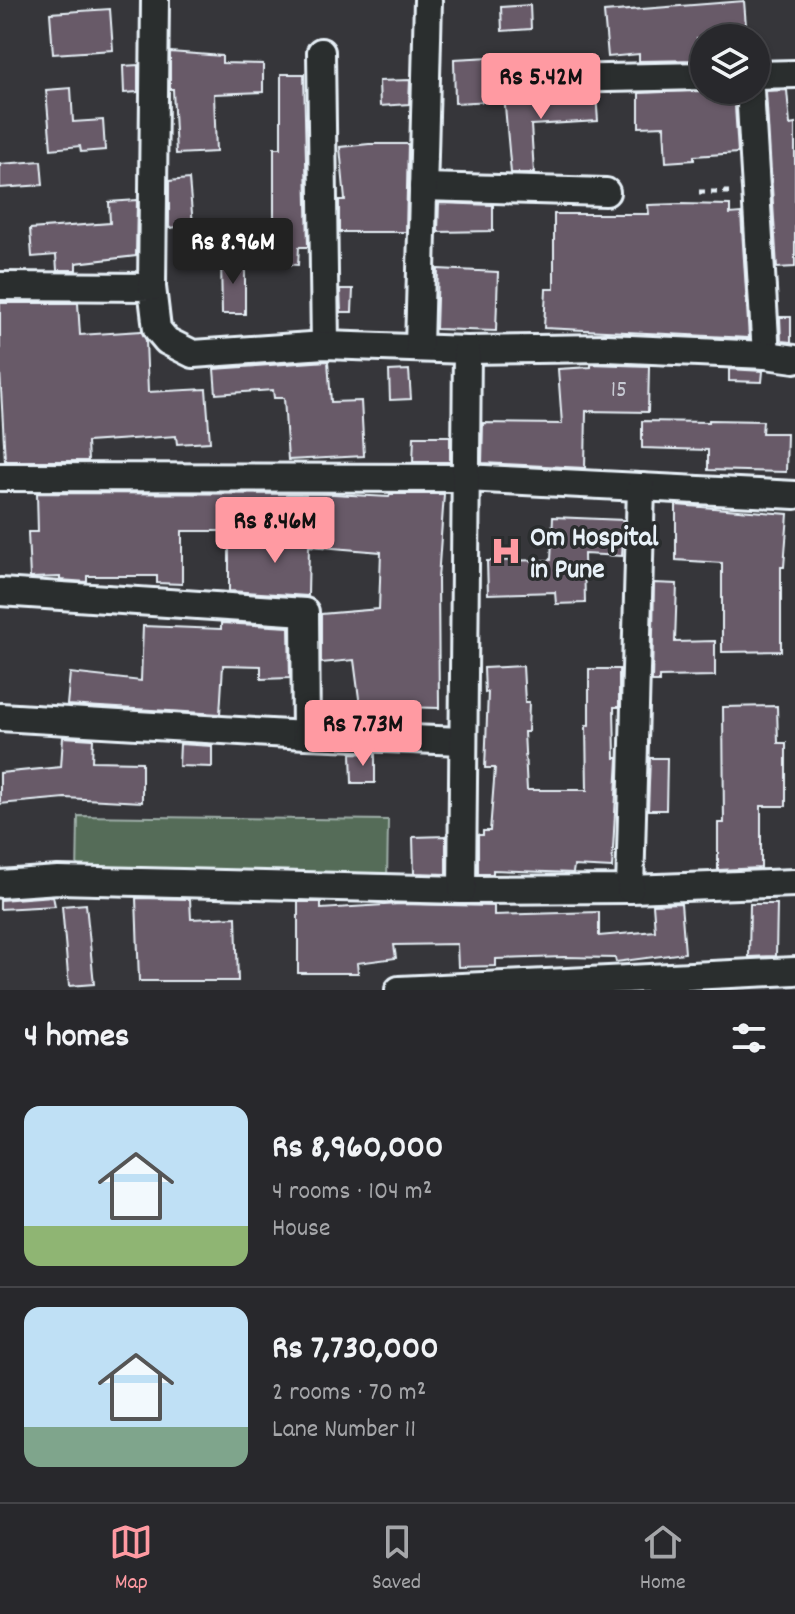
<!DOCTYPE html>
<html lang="en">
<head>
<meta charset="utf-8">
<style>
  :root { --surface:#28282c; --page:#303034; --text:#f1f3f6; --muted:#a5a6a9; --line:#444448; --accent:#ff9aa2 }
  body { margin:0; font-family:Dekko,sans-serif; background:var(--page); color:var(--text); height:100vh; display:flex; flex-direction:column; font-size:30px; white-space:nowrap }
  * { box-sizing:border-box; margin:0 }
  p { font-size:26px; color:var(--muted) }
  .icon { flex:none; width:44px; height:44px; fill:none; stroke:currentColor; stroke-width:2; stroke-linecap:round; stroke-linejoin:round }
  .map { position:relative; height:990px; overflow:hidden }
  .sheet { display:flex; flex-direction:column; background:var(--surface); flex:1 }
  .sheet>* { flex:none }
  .fabs { position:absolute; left:690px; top:24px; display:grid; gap:16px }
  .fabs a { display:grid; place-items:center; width:80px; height:80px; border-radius:50%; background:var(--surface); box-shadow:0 2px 6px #0004,0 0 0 2px var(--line); font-size:40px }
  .price { position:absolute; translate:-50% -68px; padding:0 18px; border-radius:8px; background:var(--accent); color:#111; font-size:26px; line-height:52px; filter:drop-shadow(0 2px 4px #0008) }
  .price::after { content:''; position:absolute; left:50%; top:48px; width:24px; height:18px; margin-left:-12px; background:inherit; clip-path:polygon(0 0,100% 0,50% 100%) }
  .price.on { background:#222; color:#fff }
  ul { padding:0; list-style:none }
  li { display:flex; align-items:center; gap:24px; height:200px; padding:0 24px }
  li+li { border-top:2px solid var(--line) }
  li span { display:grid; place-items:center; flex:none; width:224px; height:160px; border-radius:16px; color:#555 }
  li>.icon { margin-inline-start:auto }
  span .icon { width:96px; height:96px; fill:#fffc; stroke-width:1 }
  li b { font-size:34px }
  h2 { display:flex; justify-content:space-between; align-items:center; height:96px; padding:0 24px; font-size:34px }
  .menu { display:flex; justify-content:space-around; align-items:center; height:112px; border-top:2px solid var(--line); background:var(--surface); font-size:22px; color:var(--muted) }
  .menu a { display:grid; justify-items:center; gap:4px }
  .menu .on { color:var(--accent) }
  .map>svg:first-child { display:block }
  .green { fill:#556c58; stroke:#9eaea8; stroke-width:2 }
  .building { fill:#675a68; stroke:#e8f1f8; stroke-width:2 }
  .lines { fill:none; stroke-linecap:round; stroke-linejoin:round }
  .street-casing { stroke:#e8f1f8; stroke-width:32 }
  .path { stroke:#e8f1f8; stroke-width:5; stroke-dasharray:6 6; stroke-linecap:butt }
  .street { stroke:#2a2d2e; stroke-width:26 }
  .labels { text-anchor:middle; stroke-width:7; stroke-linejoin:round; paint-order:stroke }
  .number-label { font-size:24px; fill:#c8cbd4 }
  .poi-label { font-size:28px; font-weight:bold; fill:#e8f1f8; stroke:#2a2d2e; text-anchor:start }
</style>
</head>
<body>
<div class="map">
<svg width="795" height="990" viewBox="0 0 795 990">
  <rect width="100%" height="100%" fill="#36363a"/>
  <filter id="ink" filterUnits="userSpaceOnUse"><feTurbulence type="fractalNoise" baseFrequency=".0125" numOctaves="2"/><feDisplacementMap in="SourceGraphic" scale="16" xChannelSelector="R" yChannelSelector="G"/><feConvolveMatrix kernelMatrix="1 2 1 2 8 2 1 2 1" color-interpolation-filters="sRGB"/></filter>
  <g filter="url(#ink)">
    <path class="green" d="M78,816l310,4 -1,64 -310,-4z"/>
    <g class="building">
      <path d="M744,1l3,37h-50l2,22 -60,1v-7l-31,3 -4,-45z"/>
      <path d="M530,5l1,24 -29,2 -1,-24z"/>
      <path d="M110,9l3,41 -60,4 -3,-41z"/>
      <path d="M170,52l52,4v7l41,1v28l-49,2 2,58 -40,2 -3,-65h-3z"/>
      <path d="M491,57l2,44 -38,2 -1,-44z"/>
      <path d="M138,65v27l-14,1 -1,-27z"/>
      <path d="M281,74h23l4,173h-9l-1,18 -31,-2 2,-23h5v-92h7z"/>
      <path d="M410,80l-1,24 -29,2 -1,-25z"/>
      <path d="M71,88l2,34 30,-2 2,30 -24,2 -1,-6 -29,3 -5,-59z"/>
      <path d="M712,90h22l4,63 -44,3v4l-28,2 -2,-36 -25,1v-34z"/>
      <path d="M787,90l3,35 5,-1v143l-18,1 -11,-177z"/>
      <path d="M596,94l2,27 -67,4 3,48h-23l-7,-78z"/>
      <path d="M369,144h39l-2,88h-67v-32h6l-5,-53z"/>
      <path d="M41,161l2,24 -43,3v-24z"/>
      <path d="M189,179l4,46 -24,3v-47z"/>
      <path d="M137,200l-1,56 -60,7v7h-19l-1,-15 -24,2 -2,-28 80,-6 -1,-21z"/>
      <path d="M439,203l54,2v26l-55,1z"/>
      <path d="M679,204l51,1v9l11,-1 8,125 -205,-10 2,-39h8v-75h95l-1,-9z"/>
      <path d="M245,257v57h-23l-1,-56z"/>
      <path d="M438,269l60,3 -2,59 -60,-2z"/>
      <path d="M340,289h13l-1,23h-11z"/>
      <path d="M0,303h78l2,32 61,-4 5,9 2,52 58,-3 4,53 -33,2 -1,-8 -89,6 1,19h-83l-5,-90z"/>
      <path d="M780,317h11v25l-10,-1z"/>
      <path d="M328,361l3,41 30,-1 3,55 -76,4 -4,-62h-10l-1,-8 -57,4 -2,-25z"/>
      <path d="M591,364l58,2 -1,46 -62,-1 -1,57 -103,-5 1,-40 79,1 -4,-55 33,-2z"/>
      <path d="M729,369l34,2 -1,11 -33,-1z"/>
      <path d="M409,370l2,29 -21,1 -1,-29z"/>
      <path d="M709,420l54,1 -1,12h25l-1,39 -78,-2v-20l-66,-2v-27l67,1z"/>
      <path d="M414,436h36v26h-37z"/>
      <path d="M37,493l296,1 56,3 1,-3h54l-6,85 1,129 -79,-2 -6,-46 -33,3v-49l58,-5 2,-57 -72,-6 -1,50 -79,-5v-60h-47v53l-25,-1v-7h-70v6l-27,-2v-3l-30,1 -2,-46h10z"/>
      <path d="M676,505l112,9 -4,53h-3v84l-59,1v-89l-46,-3z"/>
      <path d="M553,517l71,3 -2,36 -38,-2 1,49 -29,1 -1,-12 -67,2 -1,-33 64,-1z"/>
      <path d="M654,583l23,1 -2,58 40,-1v35l-56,1v5h-7z"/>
      <path d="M221,623l68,4 1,51 -29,1v-13l-38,-1 -3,49 -153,-9 3,-32 71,8 2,-55 78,3z"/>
      <path d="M523,666l2,36h4l-1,30h-4l3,58h60l-1,-64 3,-1v-56h30v38h-5l1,51h3l-6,110 -38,-2 -1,7 -80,-3v4h-15v-39h5v-4h7l5,-63h-10l3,-76 -3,1 -1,-25z"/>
      <path d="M777,706l1,37h8v63h-25v62l-43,2v-47h6l-1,-116z"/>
      <path d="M63,737l30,2 -1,22 50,1v40l-77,-4 -65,6v-31l61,-6z"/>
      <path d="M180,744l32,2v21l-33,-1z"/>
      <path d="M351,753l24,1v29h-23z"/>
      <path d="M650,758h17l-1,52h-18z"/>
      <path d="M446,836v38l-32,-1 -1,-36z"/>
      <path d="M53,896l2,10 -55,3v-9z"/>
      <path d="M136,898l54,1 1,20 45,-2 2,64h-99z"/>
      <path d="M298,902h23v7l79,-5 94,2v9l105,-3v24l56,-5 -2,-27 28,-1 4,50 -69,9 -1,-4 -51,-1 -68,2v7l-38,1 -1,-23 -63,1 2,13 -39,5 1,10h-60z"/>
      <path d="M86,904l8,80 -25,2 -7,-80z"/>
      <path d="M750,904h27l-1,52 -27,1z"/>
    </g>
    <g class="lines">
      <g class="street-casing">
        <g id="street">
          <path d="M321,52l4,293"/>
          <path d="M756,75l39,-1"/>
          <path d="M509,80l195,-4"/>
          <path d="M750,90l16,265"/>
          <path d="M423,187l183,5"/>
          <path d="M0,286l152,1 5,42 10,12 26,13 132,-9 142,5 140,-2 159,7 29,4"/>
          <path d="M152,287l3,-287"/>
          <path d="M419,348l9,-348"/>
          <path d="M0,477l465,1 330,17"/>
          <path d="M0,592l305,20 1,123 -306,-18"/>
          <path d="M306,735l157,6"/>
          <path d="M0,884l58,-4 404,10 168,-1 165,-6"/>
          <path d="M630,889l11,-402"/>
          <path d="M462,890l5,-540"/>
          <path d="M399,990l396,-19"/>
        </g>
      </g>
      <path class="path" d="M699,192h35"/>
      <use href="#street" class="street"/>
    </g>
  </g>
  <defs>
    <g id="hospital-bare" transform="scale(2.4)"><path d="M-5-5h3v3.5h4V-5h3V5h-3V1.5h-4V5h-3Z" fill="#ff9aa2" stroke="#2a2d2e" stroke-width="2.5" paint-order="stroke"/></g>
  </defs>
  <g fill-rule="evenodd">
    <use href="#hospital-bare" x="506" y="551"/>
  </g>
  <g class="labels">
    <g class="number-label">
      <text x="619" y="396">15</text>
    </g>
    <g class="poi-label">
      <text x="530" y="545">Om Hospital<tspan x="530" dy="32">in Pune</tspan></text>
    </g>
  </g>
</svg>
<div class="fabs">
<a><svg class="icon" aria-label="layers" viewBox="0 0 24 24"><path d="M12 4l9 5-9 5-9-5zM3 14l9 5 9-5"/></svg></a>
</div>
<b class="price" style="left:541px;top:121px">Rs 5.42M</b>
<b class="price on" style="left:233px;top:286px">Rs 8.96M</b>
<b class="price" style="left:275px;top:565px">Rs 8.46M</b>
<b class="price" style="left:363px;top:768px">Rs 7.73M</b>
</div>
<section class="sheet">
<h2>4 homes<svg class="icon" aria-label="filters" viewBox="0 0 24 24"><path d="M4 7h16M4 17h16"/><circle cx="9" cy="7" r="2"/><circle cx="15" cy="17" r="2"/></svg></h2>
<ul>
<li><span style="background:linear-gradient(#bfe0f5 75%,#8fb573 0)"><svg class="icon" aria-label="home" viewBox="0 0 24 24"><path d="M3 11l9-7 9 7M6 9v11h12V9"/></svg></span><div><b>Rs 8,960,000</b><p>4 rooms · 104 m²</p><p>House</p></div></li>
<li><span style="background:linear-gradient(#bfe0f5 75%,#7fa58c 0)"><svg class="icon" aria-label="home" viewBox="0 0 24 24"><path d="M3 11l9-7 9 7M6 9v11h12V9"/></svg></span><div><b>Rs 7,730,000</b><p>2 rooms · 70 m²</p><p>Lane Number 11</p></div></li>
</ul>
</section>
<nav class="menu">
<a class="on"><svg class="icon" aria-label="map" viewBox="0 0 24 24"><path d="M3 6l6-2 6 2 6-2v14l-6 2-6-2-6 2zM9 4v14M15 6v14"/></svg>Map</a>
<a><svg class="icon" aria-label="saved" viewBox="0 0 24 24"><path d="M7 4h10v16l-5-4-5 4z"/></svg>Saved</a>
<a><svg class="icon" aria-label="home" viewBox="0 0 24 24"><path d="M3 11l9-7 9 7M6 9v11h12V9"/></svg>Home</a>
</nav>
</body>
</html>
